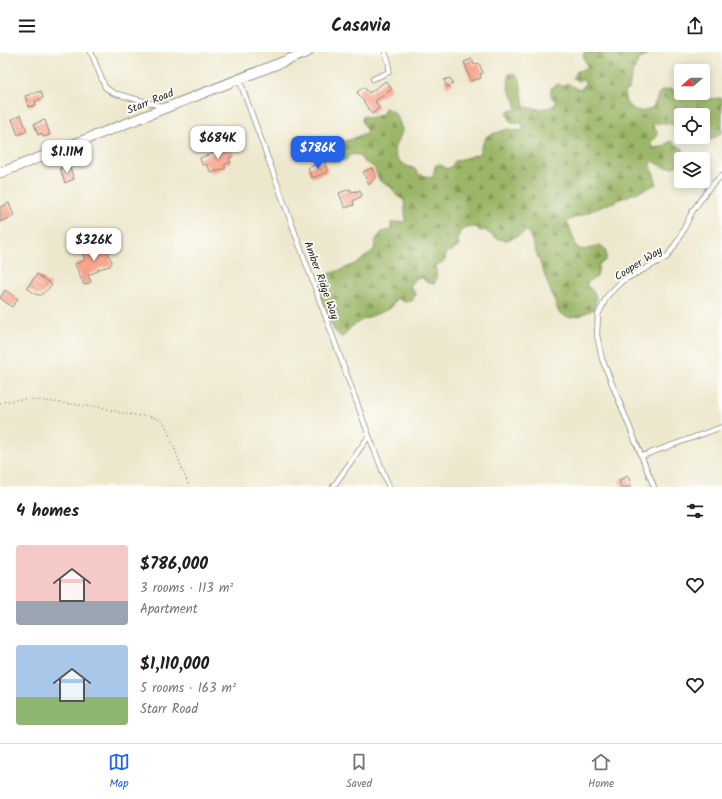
<!DOCTYPE html>
<html lang="en">
<head>
<meta charset="utf-8">
<style>
  :root { --surface:#fff; --page:#f6f6f6; --text:#202124; --muted:#757577; --line:#e0e0e0; --accent:#2563eb }
  body { margin:0; font-family:Kalam,sans-serif; background:var(--page); color:var(--text); height:100vh; display:flex; flex-direction:column; font-size:15px; white-space:nowrap }
  * { box-sizing:border-box; margin:0 }
  p { font-size:13px; color:var(--muted) }
  .icon { flex:none; width:22px; height:22px; fill:none; stroke:currentColor; stroke-width:2; stroke-linecap:round; stroke-linejoin:round }
  .map { position:relative; height:435px; overflow:hidden }
  .panel { display:flex; flex-direction:column; background:var(--surface); flex:1 }
  .panel>* { flex:none }
  .needle { width:26px; rotate:249deg }
  .tools { position:absolute; left:674px; top:12px; display:grid; gap:8px }
  .tools a { display:grid; place-items:center; width:36px; height:36px; border-radius:4px; background:var(--surface); box-shadow:0 2px 10px #0003; font-size:20px }
  .price { position:absolute; translate:-50% -34px; padding:0 9px; border-radius:8px; background:#fff; color:#222; font-size:13px; line-height:26px; filter:drop-shadow(0 1px 2px #0008) }
  .price::after { content:''; position:absolute; left:50%; top:24px; width:12px; height:9px; margin-left:-6px; background:inherit; clip-path:polygon(0 0,100% 0,50% 100%) }
  .price.selected { background:var(--accent); color:#fff }
  ul { padding:0; list-style:none }
  li { display:flex; align-items:center; gap:12px; height:100px; padding:0 16px }
  li span { display:grid; place-items:center; flex:none; width:112px; height:80px; border-radius:4px; color:#555 }
  li>.icon { margin-inline-start:auto }
  span .icon { width:48px; height:48px; fill:#fffc; stroke-width:1 }
  li b { font-size:17px }
  h2 { display:flex; justify-content:space-between; align-items:center; height:48px; padding:0 16px; font-size:17px }
  header { display:flex; justify-content:space-between; align-items:center; height:52px; padding:0 16px; background:var(--surface); font-size:18px; font-weight:700 }
  .dock { display:flex; justify-content:space-around; align-items:center; height:56px; border-top:1px solid var(--line); background:var(--surface); font-size:11px; color:var(--muted) }
  .dock a { display:grid; justify-items:center; gap:2px }
  .dock .selected { color:var(--accent) }
  .map>svg:first-child { display:block }
  .forest { fill:url(#forest-firs); stroke:#637049 }
  .building { fill:url(#building-back-hatch) }
  .lines { fill:none; stroke-linecap:round; stroke-linejoin:round }
  .service-casing { stroke:#8c8a7c; stroke-width:6 }
  .minor-casing { stroke:#8c8a7c; stroke-width:11 }
  .path { stroke:#8c8a7c; stroke-width:1.5; stroke-dasharray:1 3; stroke-linecap:butt }
  .service { stroke:#fff; stroke-width:4.5 }
  .minor { stroke:#fff; stroke-width:9 }
  .labels { text-anchor:middle; stroke-width:3.5; stroke-linejoin:round; paint-order:stroke }
  .street-label { font-size:11px; fill:#2b2b2b; stroke:#fdfcf7 }
</style>
</head>
<body>
<header><svg class="icon" aria-label="menu" viewBox="0 0 24 24"><path d="M4 6h16M4 12h16M4 18h16"/></svg>Casavia<svg class="icon" aria-label="share" viewBox="0 0 24 24"><path d="M12 15V3M7 8l5-5 5 5M5 13v7h14v-7"/></svg></header>
<div class="map">
<svg width="722" height="435" viewBox="0 0 722 435">
  <defs>
    <pattern id="forest-firs" width="22" height="20" patternUnits="userSpaceOnUse"><rect width="22" height="20" fill="#9bb667"/><path d="M5 1l3.5 6h-7zM16 11l3.5 6h-7z" fill="#7f9455"/></pattern>
    <pattern id="building-back-hatch" width="6" height="6" patternUnits="userSpaceOnUse"><rect width="6" height="6" fill="#fda78e"/><path d="M-1 5l2 2M0 0l6 6M5-1l2 2" fill="none" stroke="#cd8874"/></pattern>
  </defs>
  <rect width="100%" height="100%" fill="#fdfcf7"/>
  <filter id="ink" filterUnits="userSpaceOnUse"><feTurbulence type="fractalNoise" baseFrequency=".025" numOctaves="2"/><feDisplacementMap in="SourceGraphic" scale="8" xChannelSelector="R" yChannelSelector="G"/><feConvolveMatrix kernelMatrix="1 2 1 2 8 2 1 2 1" color-interpolation-filters="sRGB"/></filter>
  <filter id="wash" filterUnits="userSpaceOnUse"><feTurbulence type="fractalNoise" baseFrequency=".012" numOctaves="4" result="noise"/><feDisplacementMap in="SourceGraphic" scale="16" xChannelSelector="R" yChannelSelector="G"/><feGaussianBlur stdDeviation="0.9" result="paint"/><feColorMatrix in="noise" values="0 0 0 0 0 0 0 0 0 0 0 0 0 0 0 0 0 1.4 0 .05"/><feComposite in="paint" operator="in"/></filter>
  <g filter="url(#wash)">
    <rect width="100%" height="100%" fill="#ede8cd"/>
    <path class="forest" d="M585,0h64c-2,5 -7,5 -10,8 -5,8 -9,20 -10,29l-5,3c1,3 1,8 2,10 6,10 21,13 28,3 2,-3 3,-8 5,-12l4,-3 10,-1 5,5 9,4c10,-5 13,-5 23,1l11,-1 1,1v33l-9,7 -11,4 -15,-6h16v-22h-22v20c-8,-14 -15,-13 -29,-11l5,8 -1,6 -6,4 3,6 9,-1 9,-6 12,8 2,10h-4v4c-11,8 -18,4 -28,-2l-3,2 7,21 -90,37 10,27 7,2 17,-5 5,6v9l-7,4 -2,13 -6,3 -5,5c11,9 11,11 8,24l-15,7 -11,1 -9,-4 -31,-82c-6,2 -17,9 -22,9 -8,0 -15,-5 -21,-10l-5,1 -4,-4h-8l-8,4 -2,10 1,5 -8,5 -5,1c0,8 -1,11 -9,13 -2,8 1,12 -3,19l-8,-2 -3,-4c-7,-1 -10,1 -13,8l3,4 2,5 -3,6 -7,1 -9,-4 -5,10 -29,12 -11,7 -9,11 -8,-8 -16,-40 6,-14 32,-12 18,-14 2,-11 6,-7 9,-2v-7l15,-2 -2,-21 -7,-4 -6,-9 -11,-6 -6,-14 -11,-6 -4,-6 -8,-1 -5,6 -10,1 -15,-3 -4,-8 2,-6 5,-2 7,3 21,-6 15,-7 -5,-11 1,-5 7,2 12,-4 3,-6c10,4 11,6 15,15 0,2 1,4 2,6 0,5 -4,11 -6,15 -6,12 6,22 18,24l4,6 15,4 1,-7 2,-6h5l6,4 4,-2 4,-6 24,-7 2,-7 6,-11 21,-7 14,2 2,-5 -5,-4h-8l-4,-9 3,-2 7,-2 -2,-8 -7,-13 1,-14 5,-1 6,6 4,28 16,2 12,-2 4,-5 -5,-6v-8l7,-4 4,2 5,-3 10,6h5l3,-5 -1,-4 -6,1 -5,-3 4,-7 10,-2v-3l-4,-11z"/>
    <g id="blocks">
      <g class="building">
        <path d="M472,7l2,6 5,-2 4,10 -3,1 1,4 -10,3 -7,-19z"/>
        <path d="M450,26l3,6 -6,3 -3,-7z"/>
        <path d="M386,29l6,8 -17,12 4,7 -7,6 -15,-22 7,-5 5,6z"/>
        <path d="M41,39l2,7 -8,3 1,4 -7,2 -4,-11z"/>
        <path d="M21,63l6,16 -9,4 -6,-16z"/>
        <path d="M45,68l5,15 -7,2 -1,-4 -4,2 -4,-11z"/>
        <path d="M225,94l1,3 4,-1 3,8 -4,2 2,4 -7,3 2,3 -15,5 -2,-5h-1l-2,-4 -4,1 -2,-7 19,-7 -1,-2z"/>
        <path d="M324,109l4,11 -16,6 -4,-10z"/>
        <path d="M69,113l5,14 -9,4 -5,-15z"/>
        <path d="M372,116l4,9 -7,8 -6,-13z"/>
        <path d="M350,137l2,3 4,-1v1l4,-2 2,6 -9,5 1,4 -9,3 -6,-15z"/>
        <path d="M9,151l5,13 -14,6v-15z"/>
        <path d="M107,192l3,8 -2,1 4,9 -2,4 -12,3v2l-10,4 3,7 -7,3 -9,-21 10,-4 -3,-7z"/>
        <path d="M37,222l15,11 -12,11 -2,-2 -1,1 -10,-7z"/>
        <path d="M5,238l13,9 -6,8 -12,-9z"/>
        <path d="M628,424l4,11h-11l-2,-7z"/>
      </g>
    </g>
  </g>
  <g filter="url(#ink)">
    <use href="#blocks" fill-opacity="0" stroke="#8c8a7c" stroke-width="1"/>
    <g class="lines">
      <g class="service-casing">
        <g id="service">
          <path d="M91,0l14,35 8,6 52,14"/>
          <path d="M239,27l130,357 20,51"/>
          <path d="M373,27l16,-7v-9l-4,-11"/>
          <path d="M642,404l80,-29"/>
          <path d="M333,435l36,-51"/>
          <path d="M654,435l-52,-128 -5,-24 1,-20 9,-19 15,-15 45,-24 12,-18 13,-27 17,-24 13,-13"/>
        </g>
      </g>
      <g class="minor-casing">
        <path id="minor" d="M0,121l308,-121"/>
      </g>
      <path class="path" d="M0,351l8,-2 20,-2 76,9 21,6 28,3 9,4 4,5 23,61"/>
      <use href="#service" class="service"/>
      <use href="#minor" class="minor"/>
    </g>
  </g>
  <g class="labels">
    <g class="street-label">
      <text transform="translate(150 49) rotate(-22)" y="4">Starr Road</text>
      <text transform="translate(638 211) rotate(-32)" y="4">Cooper Way</text>
      <text transform="translate(322 228) rotate(70)" y="4">Amber Ridge Way</text>
    </g>
  </g>
</svg>
<div class="tools">
<a><svg class="needle" viewBox="-14 -14 28 28"><path d="M0-13l5 13h-10z" fill="#e53935"/><path d="M0 13l5-13h-10z" fill="#757577"/></svg></a>
<a><svg class="icon" aria-label="locate" viewBox="0 0 24 24"><circle cx="12" cy="12" r="6"/><path d="M12 2v4M12 18v4M2 12h4M18 12h4"/></svg></a>
<a><svg class="icon" aria-label="layers" viewBox="0 0 24 24"><path d="M12 4l9 5-9 5-9-5zM3 14l9 5 9-5"/></svg></a>
</div>
<b class="price" style="left:218px;top:108px">$684K</b>
<b class="price selected" style="left:318px;top:118px">$786K</b>
<b class="price" style="left:67px;top:122px">$1.11M</b>
<b class="price" style="left:94px;top:210px">$326K</b>
</div>
<section class="panel">
<h2>4 homes<svg class="icon" aria-label="filters" viewBox="0 0 24 24"><path d="M4 7h16M4 17h16"/><circle cx="9" cy="7" r="2"/><circle cx="15" cy="17" r="2"/></svg></h2>
<ul>
<li><span style="background:linear-gradient(#f6c9c9 70%,#9aa5b1 0)"><svg class="icon" aria-label="home" viewBox="0 0 24 24"><path d="M3 11l9-7 9 7M6 9v11h12V9"/></svg></span><div><b>$786,000</b><p>3 rooms · 113 m²</p><p>Apartment</p></div><svg class="icon" aria-label="heart" viewBox="0 0 24 24"><path d="M12 20l-8-8c-3-5 5-10 8-4 3-6 11-1 8 4z"/></svg></li>
<li><span style="background:linear-gradient(#a9c7e8 65%,#8fb573 0)"><svg class="icon" aria-label="home" viewBox="0 0 24 24"><path d="M3 11l9-7 9 7M6 9v11h12V9"/></svg></span><div><b>$1,110,000</b><p>5 rooms · 163 m²</p><p>Starr Road</p></div><svg class="icon" aria-label="heart" viewBox="0 0 24 24"><path d="M12 20l-8-8c-3-5 5-10 8-4 3-6 11-1 8 4z"/></svg></li>
</ul>
</section>
<nav class="dock">
<a class="selected"><svg class="icon" aria-label="map" viewBox="0 0 24 24"><path d="M3 6l6-2 6 2 6-2v14l-6 2-6-2-6 2zM9 4v14M15 6v14"/></svg>Map</a>
<a><svg class="icon" aria-label="saved" viewBox="0 0 24 24"><path d="M7 4h10v16l-5-4-5 4z"/></svg>Saved</a>
<a><svg class="icon" aria-label="home" viewBox="0 0 24 24"><path d="M3 11l9-7 9 7M6 9v11h12V9"/></svg>Home</a>
</nav>
</body>
</html>
